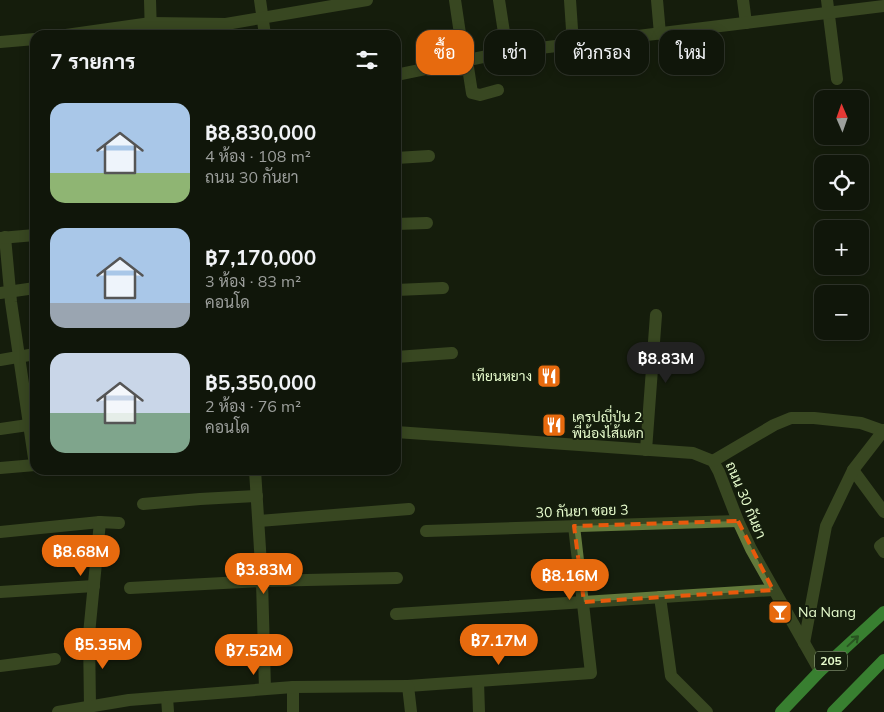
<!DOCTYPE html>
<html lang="th">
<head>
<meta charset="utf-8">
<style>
  :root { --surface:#10160a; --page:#1e2318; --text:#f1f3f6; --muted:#9c9f9c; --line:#30352b; --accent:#e76a0e }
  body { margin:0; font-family:Mulish,Sarabun,sans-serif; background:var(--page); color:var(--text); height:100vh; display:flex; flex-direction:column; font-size:19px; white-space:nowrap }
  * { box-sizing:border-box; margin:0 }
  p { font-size:16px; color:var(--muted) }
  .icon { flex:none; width:28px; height:28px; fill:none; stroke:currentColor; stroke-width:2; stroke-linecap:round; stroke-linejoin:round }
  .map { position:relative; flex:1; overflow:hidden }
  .side { position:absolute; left:30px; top:30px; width:371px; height:445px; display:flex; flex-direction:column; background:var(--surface); border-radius:15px; box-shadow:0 2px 12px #0003,0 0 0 1px var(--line) }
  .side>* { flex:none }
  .guide { position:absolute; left:416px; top:30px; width:392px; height:45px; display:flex; gap:10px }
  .needle { width:32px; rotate:358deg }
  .buttons { position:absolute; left:814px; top:90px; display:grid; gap:10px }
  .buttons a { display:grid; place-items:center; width:55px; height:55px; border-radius:10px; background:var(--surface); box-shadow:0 2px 12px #0003,0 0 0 1px var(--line); font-size:25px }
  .price { position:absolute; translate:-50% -42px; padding:0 11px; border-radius:18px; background:var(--accent); color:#fff; font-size:16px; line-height:32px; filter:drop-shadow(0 1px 2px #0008) }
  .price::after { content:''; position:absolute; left:50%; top:30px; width:15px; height:11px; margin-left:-8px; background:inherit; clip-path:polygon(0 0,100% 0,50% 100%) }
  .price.on { background:#222; color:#fff }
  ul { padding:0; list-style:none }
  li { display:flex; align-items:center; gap:15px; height:125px; padding:0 20px }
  li span { display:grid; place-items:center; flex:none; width:140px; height:100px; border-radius:15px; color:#555 }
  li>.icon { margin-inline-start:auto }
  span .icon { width:60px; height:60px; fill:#fffc; stroke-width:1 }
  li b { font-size:21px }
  h2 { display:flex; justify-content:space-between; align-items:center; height:60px; padding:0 20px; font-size:21px }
  .pill { padding:0 18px; border-radius:15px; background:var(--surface); box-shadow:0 2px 12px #0003,0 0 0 1px var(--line); font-size:18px; line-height:45px }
  .pill.on { background:var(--accent); color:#fff }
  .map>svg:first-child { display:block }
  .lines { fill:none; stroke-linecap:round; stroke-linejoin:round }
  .minor { stroke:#637a3b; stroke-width:12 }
  .major { stroke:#62f55b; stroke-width:12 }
  .oneway { stroke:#3f9438 }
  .marked { fill:none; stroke:#e8590c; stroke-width:4; stroke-dasharray:10 6; stroke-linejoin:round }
  .labels { text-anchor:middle; stroke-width:4; stroke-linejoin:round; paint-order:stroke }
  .shield { fill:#151e0d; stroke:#a8b993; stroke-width:1 }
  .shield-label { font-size:12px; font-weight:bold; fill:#e7fccd }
  .poi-label { font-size:14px; fill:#e7fccd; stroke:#151e0d; text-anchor:start }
  .street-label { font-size:14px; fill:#e7fccd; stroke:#151e0d }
</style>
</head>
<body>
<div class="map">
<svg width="884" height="712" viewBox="0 0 884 712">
  <rect width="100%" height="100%" fill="#151e0d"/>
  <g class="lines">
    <g class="minor">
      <path d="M150,0l1,35"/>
      <path d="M260,0l5,35"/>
      <path d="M455,0l9,61"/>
      <path d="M499,0l8,52"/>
      <path d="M570,0l3,44"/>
      <path d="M657,0l3,34"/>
      <path d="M743,0l3,23"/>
      <path d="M827,0l10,79"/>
      <path d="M66,35l85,-12 75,1 141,-24"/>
      <path d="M0,42l35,-3"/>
      <path d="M467,61l5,32 8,2 18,-5"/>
      <path d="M396,75l111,-23 377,-46"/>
      <path d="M396,158l33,-2"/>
      <path d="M396,224l31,-1"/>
      <path d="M5,237l6,65 24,163"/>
      <path d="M0,238l35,-3"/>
      <path d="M396,290l47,-2"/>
      <path d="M0,293l35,-5"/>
      <path d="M396,357l56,-4"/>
      <path d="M0,360l35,-6"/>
      <path d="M0,429l35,-5"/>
      <path d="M396,432l297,21 20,8 6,11 19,49 13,28 69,122"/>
      <path d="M646,450l10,-135"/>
      <path d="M713,461l61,-36 17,-7h23l47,5 23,8"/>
      <path d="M0,468l35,-3"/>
      <path d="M255,470l7,111 3,108"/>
      <path d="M853,470l31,42"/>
      <path d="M143,504l57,-5 57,-3"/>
      <path d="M259,521l150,-12"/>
      <path d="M426,531l312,-10"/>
      <path d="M0,532l100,-10 19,1"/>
      <path d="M884,543l-4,3 4,6"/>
      <path d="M130,588l132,-7 135,-3"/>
      <path d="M0,592l94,-6"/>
      <path d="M660,597l11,79 36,36"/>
      <path d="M396,614l377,-24"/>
      <path d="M804,643l22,-117 27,-56 31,-40"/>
      <path d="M0,666l55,-7"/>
      <path d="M478,682l1,30"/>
      <path d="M408,686l183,-13 -17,-147"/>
      <path d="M293,687v25"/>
      <path d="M167,697l1,15"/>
      <path d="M90,707l-1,-73 11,-112"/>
      <path d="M58,712l71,-12 164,-13 115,-1 3,26"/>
    </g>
    <g class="major">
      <path d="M781,712l39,-41 64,-59"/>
      <path d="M833,712l51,-52"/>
    </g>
  </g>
  <defs><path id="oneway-shaft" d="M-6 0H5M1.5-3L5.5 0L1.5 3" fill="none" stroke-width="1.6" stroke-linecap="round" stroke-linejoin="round" transform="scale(1.25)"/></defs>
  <use class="oneway" href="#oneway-shaft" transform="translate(853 641) rotate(-43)"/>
  <path d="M0 0H884V712H0ZM738,521l35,69 -189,12 -10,-76z" fill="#151e0d" fill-opacity=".55" fill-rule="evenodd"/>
  <path class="marked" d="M738,521l35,69 -189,12 -10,-76z"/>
  <defs>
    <g id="restaurant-square" transform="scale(1.25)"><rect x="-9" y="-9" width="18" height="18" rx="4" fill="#e76a0e" stroke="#151e0d"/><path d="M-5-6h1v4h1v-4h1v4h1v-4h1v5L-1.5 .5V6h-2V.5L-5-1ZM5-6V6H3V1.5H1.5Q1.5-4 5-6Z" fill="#fff"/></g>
    <g id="bar-square" transform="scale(1.25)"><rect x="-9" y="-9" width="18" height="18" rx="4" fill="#e76a0e" stroke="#151e0d"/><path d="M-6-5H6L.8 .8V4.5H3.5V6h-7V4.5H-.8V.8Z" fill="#fff"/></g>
  </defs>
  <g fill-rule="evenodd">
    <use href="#restaurant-square" x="549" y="376"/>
    <use href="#restaurant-square" x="554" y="425"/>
    <use href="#bar-square" x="780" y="612"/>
  </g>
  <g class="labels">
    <rect class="shield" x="815" y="651.5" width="32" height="19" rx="4"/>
    <g class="shield-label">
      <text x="831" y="665">205</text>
    </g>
    <g class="poi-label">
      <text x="532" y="381" text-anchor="end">เทียนหยาง</text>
      <text x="572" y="422">เครปญี่ปุ่น 2<tspan x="572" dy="16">พี่น้องไส้แตก</tspan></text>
      <text x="798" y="617">Na Nang</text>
    </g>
    <g class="street-label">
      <text transform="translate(746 500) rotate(67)" y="5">ถนน 30 กันยา</text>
      <text transform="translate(582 511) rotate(-2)" y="5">30 กันยา ซอย 3</text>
    </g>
  </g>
</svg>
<div class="buttons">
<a><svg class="needle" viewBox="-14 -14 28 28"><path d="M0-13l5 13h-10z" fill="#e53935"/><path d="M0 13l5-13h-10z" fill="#9c9f9c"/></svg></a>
<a><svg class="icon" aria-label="locate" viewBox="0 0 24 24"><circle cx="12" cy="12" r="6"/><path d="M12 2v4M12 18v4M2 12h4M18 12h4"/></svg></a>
<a>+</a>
<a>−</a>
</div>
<b class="price on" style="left:666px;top:384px">฿8.83M</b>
<b class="price" style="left:81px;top:577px">฿8.68M</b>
<b class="price" style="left:264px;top:595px">฿3.83M</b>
<b class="price" style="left:570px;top:601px">฿8.16M</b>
<b class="price" style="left:499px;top:666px">฿7.17M</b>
<b class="price" style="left:103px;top:670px">฿5.35M</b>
<b class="price" style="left:254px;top:676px">฿7.52M</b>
<div class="guide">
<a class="pill on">ซื้อ</a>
<a class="pill">เช่า</a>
<a class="pill">ตัวกรอง</a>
<a class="pill">ใหม่</a>
</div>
<section class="side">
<h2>7 รายการ<svg class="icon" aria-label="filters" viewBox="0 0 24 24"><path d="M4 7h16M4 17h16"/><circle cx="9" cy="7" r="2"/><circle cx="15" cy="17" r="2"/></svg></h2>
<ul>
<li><span style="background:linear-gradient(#a9c7e8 70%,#8fb573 0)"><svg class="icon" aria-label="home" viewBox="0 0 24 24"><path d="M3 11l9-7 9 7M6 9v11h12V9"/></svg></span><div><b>฿8,830,000</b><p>4 ห้อง · 108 m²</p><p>ถนน 30 กันยา</p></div></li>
<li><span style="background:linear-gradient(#a9c7e8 75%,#9aa5b1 0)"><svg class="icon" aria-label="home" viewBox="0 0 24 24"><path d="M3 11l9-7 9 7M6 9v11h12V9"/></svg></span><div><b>฿7,170,000</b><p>3 ห้อง · 83 m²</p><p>คอนโด</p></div></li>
<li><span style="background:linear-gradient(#c9d6e8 60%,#7fa58c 0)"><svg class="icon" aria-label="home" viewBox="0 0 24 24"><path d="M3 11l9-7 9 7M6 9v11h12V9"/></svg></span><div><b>฿5,350,000</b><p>2 ห้อง · 76 m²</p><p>คอนโด</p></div></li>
</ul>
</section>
</div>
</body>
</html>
